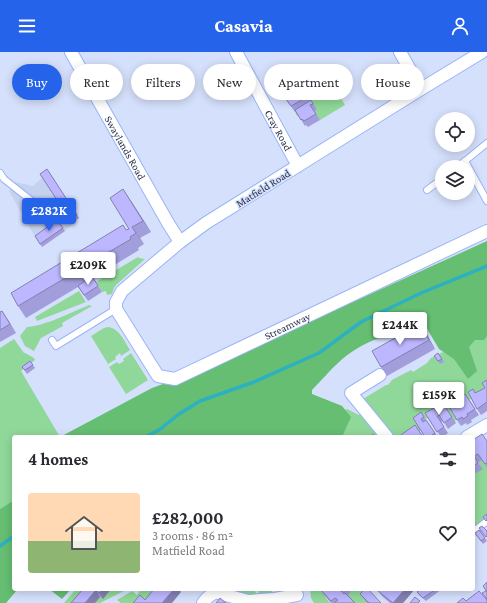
<!DOCTYPE html>
<html lang="en">
<head>
<meta charset="utf-8">
<style>
  :root { --surface:#fff; --page:#f2f2f3; --text:#2b2b33; --muted:#7c7c81; --accent:#2563eb }
  body { margin:0; font-family:"Crimson Pro",serif; background:var(--page); color:var(--text); height:100vh; display:flex; flex-direction:column; font-size:15px; white-space:nowrap }
  * { box-sizing:border-box; margin:0 }
  p { font-size:13px; color:var(--muted) }
  .icon { flex:none; width:22px; height:22px; fill:none; stroke:currentColor; stroke-width:2; stroke-linecap:round; stroke-linejoin:round }
  .map { position:relative; flex:1; overflow:hidden }
  .drawer { position:absolute; left:12px; top:383px; width:463px; height:156px; display:flex; flex-direction:column; background:var(--surface); border-radius:4px; box-shadow:0 2px 10px #0003 }
  .drawer>* { flex:none }
  .guide { position:absolute; left:12px; top:12px; width:463px; height:36px; display:flex; gap:8px }
  .buttons { position:absolute; left:435px; top:60px; display:grid; gap:8px }
  .buttons a { display:grid; place-items:center; width:40px; height:40px; border-radius:50%; background:var(--surface); box-shadow:0 2px 10px #0003; font-size:20px }
  .price { position:absolute; translate:-50% -34px; padding:0 9px; border-radius:4px; background:#fff; color:#222; font-size:13px; line-height:26px; filter:drop-shadow(0 1px 2px #0008) }
  .price::after { content:''; position:absolute; left:50%; top:24px; width:12px; height:9px; margin-left:-6px; background:inherit; clip-path:polygon(0 0,100% 0,50% 100%) }
  .price.active { background:var(--accent); color:#fff }
  ul { padding:0; list-style:none }
  li { display:flex; align-items:center; gap:12px; height:100px; padding:0 16px }
  li span { display:grid; place-items:center; flex:none; width:112px; height:80px; border-radius:4px; color:#555 }
  li>.icon { margin-inline-start:auto }
  span .icon { width:48px; height:48px; fill:#fffc; stroke-width:1 }
  li b { font-size:17px }
  h2 { display:flex; justify-content:space-between; align-items:center; height:48px; padding:0 16px; font-size:17px }
  .pill { padding:0 14px; border-radius:18px; background:var(--surface); box-shadow:0 2px 10px #0003; font-size:14px; line-height:36px }
  .pill.active { background:var(--accent); color:#fff }
  header { display:flex; justify-content:space-between; align-items:center; height:52px; padding:0 16px; background:var(--accent); color:#fff; font-size:18px; font-weight:700 }
  .map>svg:first-child { display:block }
  .built { fill:#c4d1ef }
  .green { fill:#90d899 }
  .forest { fill:#65be72 }
  .lines { fill:none; stroke-linecap:round; stroke-linejoin:round }
  .stream { stroke:#2db1c1; stroke-width:3.5 }
  .service-casing { stroke:#9ab4f7; stroke-width:8 }
  .minor-casing { stroke:#9ab4f7; stroke-width:14 }
  .service { stroke:#fff; stroke-width:6 }
  .minor { stroke:#fff; stroke-width:12 }
  .wall { fill:#a29ddb }
  .shaded-wall { fill:#8480b2 }
  .building { fill:#bcb7ff; stroke:#8480b2 }
  .labels { text-anchor:middle; stroke-width:3; stroke-linejoin:round; paint-order:stroke }
  .street-label { font-size:11px; fill:#28324d; stroke:#d5e0fc }
</style>
</head>
<body>
<header><svg class="icon" aria-label="menu" viewBox="0 0 24 24"><path d="M4 6h16M4 12h16M4 18h16"/></svg>Casavia<svg class="icon" aria-label="person" viewBox="0 0 24 24"><circle cx="12" cy="8" r="4"/><path d="M4 21q1-7 8-7t8 7"/></svg></header>
<div class="map">
<svg width="487" height="551" viewBox="0 0 487 551">
  <rect width="100%" height="100%" fill="#d5e0fc"/>
  <path class="built" d="M42,126l37,40 -7,6 -7,7 -23,16 -8,-12 -25,-44 6,-9 18,4z"/>
  <g class="green">
    <path d="M330,28l15,25 -25,15 -5,-9 2,-1 -20,6 -2,-4 17,-9 -10,-7z"/>
    <path d="M138,205l1,1 6,1 -29,26 -2,3 -2,6 -5,1 -1,-4 -4,1 -6,-10z"/>
    <path d="M79,239l7,11 -49,19 -2,-4z"/>
    <path d="M89,253l3,1 -30,17 1,3 -22,12 -7,13 -9,-5 -5,-10 7,-9c18,-1 45,-15 62,-22z"/>
    <path d="M487,271v66l-18,11 -12,19 -2,2 -16,-8 -10,6 -2,-1 -10,6 4,6 -10,7h-17l-31,-38 23,-14h2l4,-5 19,-10 2,2 14,-9 4,-5 20,-10z"/>
    <path d="M108,275c11,1 17,15 22,23l-9,6 -1,-3 -5,4 1,2 -8,5 -17,-28 13,-8z"/>
    <path d="M14,287l10,14h1l9,5 1,2 -14,11 39,66h-46v63l-14,9v-161z"/>
    <path d="M131,301l17,27 -22,14 -17,-27 8,-5 2,2 5,-3 -1,-2z"/>
    <path d="M311,342l31,12 3,4 2,-1 12,6 2,-2 20,24h-112z"/>
    <path d="M482,408l5,7v51l-14,11v-54l9,-6 -4,-6z"/>
    <path d="M76,537h16l-12,14h-16z"/>
    <path d="M111,537l4,1 1,-1h12l-28,14h-5l5,-6 3,1z"/>
    <path d="M141,537h22l-21,14h-21l-4,-3 15,-9 -2,2 2,-2 5,4z"/>
    <path d="M237,537h10l1,1 6,-1 4,8h-4l-18,-5z"/>
    <path d="M257,537h18v1l-3,1 1,4 -12,2z"/>
    <path d="M310,537h22l-7,8 5,6h-16l-3,-5z"/>
    <path d="M349,537h17l1,14h-13l-9,-6 6,-5z"/>
  </g>
  <g class="forest">
    <path d="M487,189v95l-3,4h-9l-6,7 8,24 -9,8 -14,-20 -15,-10 -13,-22c-31,3 -65,14 -88,36 -9,8 -17,18 -26,27v4l30,12 9,11 -9,20h-282l92,-49 11,-4 11,1 124,-58z"/>
    <path d="M14,448v89h4l-12,14h-6v-94z"/>
    <path d="M49,537h22l-9,10z"/>
  </g>
  <g class="lines">
    <g class="stream">
      <path d="M145,385l14,-7 20,-16 21,-13 54,-19 65,-29 42,-31 60,-29 66,-27"/>
      <path d="M0,494l14,-10"/>
    </g>
    <g class="service-casing">
      <g id="service">
        <path d="M465,109l22,-18"/>
        <path d="M457,115l8,-6 22,40"/>
        <path d="M0,121l4,6 43,34"/>
        <path d="M427,138l15,-11"/>
        <path d="M52,288l4,6 60,-37"/>
        <path d="M473,480l13,-10"/>
      </g>
    </g>
    <g class="minor-casing">
      <g id="minor">
        <path id="s1" d="M71,0l97,171 12,19"/>
        <path id="s2" d="M236,0l62,114"/>
        <path d="M400,0l21,37"/>
        <path id="s3" d="M482,0l-61,37 -215,134 -26,19 -58,49 -6,11v7l42,67 17,3 312,-148"/>
        <path d="M380,323l-29,18 36,44"/>
        <path d="M467,385l20,-12"/>
        <path d="M203,551l4,-5 8,-6 33,9 27,-2 22,-4"/>
      </g>
    </g>
    <use href="#service" class="service"/>
    <use href="#minor" class="minor"/>
  </g>
  <g class="wall">
    <path d="M298,38l3,5 4,-2 5,8 1,-1 6,10 -2,1 5,9 -12,7 -2,-2 -1,1 -9,-14h-1l-10,-14z"/>
    <path d="M47,117l32,49 -7,5 -32,-49z"/>
    <path d="M131,149l20,31 -11,6 4,6 -6,4 1,2 -46,28 9,14 -14,9 -10,-14 -52,31 -8,-12 111,-77z"/>
    <path d="M57,168l8,11 -23,16 -7,-11z"/>
    <path d="M2,259l14,22 -16,9v-30z"/>
    <path d="M426,281l9,16 -48,27 -6,-9z"/>
    <path d="M438,301l6,9 -4,2 -6,-8z"/>
    <path d="M30,309l5,7 -8,6 -5,-7z"/>
    <path d="M487,329v30l-6,4 -4,-6 -1,-16 9,-5z"/>
    <path d="M465,342l14,21 -8,5 1,2 -5,3 -1,-2 -5,3 -4,-6z"/>
    <path d="M441,349l15,22 -8,6 -5,-8 -2,1 7,11 -5,4h-2l-16,-24 14,2h1z"/>
    <path d="M421,360l7,11 10,14h-13l-12,-19z"/>
    <path d="M473,388l14,1v27l-5,-8 -4,3 5,6 -10,6z"/>
    <path d="M479,478l8,11 -4,3 -8,-11z"/>
    <path d="M83,537h28l-8,10 -3,-2 -5,6h-24z"/>
    <path d="M323,537h26l2,3 -3,3 7,8h-24l-6,-7 -4,-6z"/>
    <path d="M380,537h33l1,1 -11,13h-13l-7,-6 -5,-6z"/>
    <path d="M421,537h21l-16,12 -7,-6 -2,-3z"/>
    <path d="M360,542l21,9h-14z"/>
  </g>
  <g class="shaded-wall">
    <path d="M123,137l8,12 20,31 -8,-11z"/>
    <path d="M132,175l8,11 4,6 -8,-11z"/>
    <path d="M2,259l6,9 8,13 -6,-9z"/>
    <path d="M420,272l6,9 9,16 -6,-9z"/>
    <path d="M102,537h9l-8,10 -4,-6z"/>
    <path d="M174,537h5l2,3 -9,11h-10z"/>
    <path d="M405,537h8l1,1 -11,13h-10z"/>
    <path d="M96,538l4,7 -5,6h-10z"/>
  </g>
  <g class="building">
    <path d="M298,38l3,6 4,-3 2,4 -16,9 -6,-8h1v-1z"/>
    <path d="M311,48l2,4 -3,1 6,9 -12,7 -2,-2 -1,1 -6,-10z"/>
    <path d="M47,117l30,46 -7,5 -30,-46z"/>
    <path d="M123,137l20,32 -11,6 4,6 -6,4 1,2 -113,67 -7,-13 112,-68 3,5 3,-1 -19,-31z"/>
    <path d="M57,168l6,8 -23,16 -5,-8z"/>
    <path d="M92,224l6,10 -14,9 -6,-9z"/>
    <path d="M2,259l8,13 -10,6v-18z"/>
    <path d="M420,272l9,16 -48,27 -9,-16z"/>
    <path d="M438,301l4,6 -4,2 -4,-5z"/>
    <path d="M30,309l3,4 -8,5 -3,-3z"/>
    <path d="M487,328v22l-10,7 -9,-17 5,-3 2,4 10,-5 -3,-5z"/>
    <path d="M465,342l10,15 -8,5 1,2 -5,3 -1,-2 -5,3 -9,-15z"/>
    <path d="M441,349l11,16 -8,6 -5,-8 -2,1 7,11 -7,5 -12,-19 9,-5 5,7h1l-6,-9z"/>
    <path d="M421,360l3,5 -3,2 2,3 3,-2 9,13 -6,4h-4l-12,-19z"/>
    <path d="M415,373l8,12h-25z"/>
    <path d="M373,382l2,3h-5z"/>
    <path d="M482,382l5,7v22l-2,1 -7,-10 -4,2 4,7 -5,3v-26z"/>
    <path d="M487,462v6l-1,1 -3,-4z"/>
    <path d="M482,474l5,5v5l-1,1 -7,-9z"/>
    <path d="M479,478l6,8 -4,3 -6,-8z"/>
    <path d="M487,530v10l-4,-6z"/>
    <path d="M83,537h19l-3,4 -3,-3 -11,13h-14z"/>
    <path d="M154,537h20l-12,14h-29l7,-8 5,5z"/>
    <path d="M323,537h20l-2,2 3,3 1,-1 10,10h-21l4,-3 -3,-2 -4,3 -10,-11z"/>
    <path d="M365,537h3l13,14h-12l-9,-9z"/>
    <path d="M380,537h25l-12,14 -15,-12z"/>
    <path d="M421,537h15l-13,9 -6,-6z"/>
    <path d="M479,539l8,9v3h-30l6,-5 3,3z"/>
    <path d="M486,539l1,1v7l-5,-6z"/>
    <path d="M415,545l5,4 -2,2h-8z"/>
    <path d="M220,546l6,5h-10z"/>
  </g>
  <g class="labels">
    <g class="street-label">
      <text dy="4" stroke="none"><textPath href="#s2" startOffset="89">Cray Road</textPath></text>
      <text dy="4" stroke="none"><textPath href="#s1" startOffset="110">Swaylands Road</textPath></text>
      <text transform="translate(263 136) rotate(-32)" y="4">Matfield Road</text>
      <text dy="4" stroke="none"><textPath href="#s3" startOffset="673">Streamway</textPath></text>
    </g>
  </g>
</svg>
<div class="buttons">
<a><svg class="icon" aria-label="locate" viewBox="0 0 24 24"><circle cx="12" cy="12" r="6"/><path d="M12 2v4M12 18v4M2 12h4M18 12h4"/></svg></a>
<a><svg class="icon" aria-label="layers" viewBox="0 0 24 24"><path d="M12 4l9 5-9 5-9-5zM3 14l9 5 9-5"/></svg></a>
</div>
<b class="price active" style="left:49px;top:180px">£282K</b>
<b class="price" style="left:88px;top:234px">£209K</b>
<b class="price" style="left:400px;top:294px">£244K</b>
<b class="price" style="left:439px;top:364px">£159K</b>
<div class="guide">
<a class="pill active">Buy</a>
<a class="pill">Rent</a>
<a class="pill">Filters</a>
<a class="pill">New</a>
<a class="pill">Apartment</a>
<a class="pill">House</a>
</div>
<section class="drawer">
<h2>4 homes<svg class="icon" aria-label="filters" viewBox="0 0 24 24"><path d="M4 7h16M4 17h16"/><circle cx="9" cy="7" r="2"/><circle cx="15" cy="17" r="2"/></svg></h2>
<ul>
<li><span style="background:linear-gradient(#ffd9b3 60%,#8fb573 0)"><svg class="icon" aria-label="home" viewBox="0 0 24 24"><path d="M3 11l9-7 9 7M6 9v11h12V9"/></svg></span><div><b>£282,000</b><p>3 rooms · 86 m²</p><p>Matfield Road</p></div><svg class="icon" aria-label="heart" viewBox="0 0 24 24"><path d="M12 20l-8-8c-3-5 5-10 8-4 3-6 11-1 8 4z"/></svg></li>
</ul>
</section>
</div>
</body>
</html>
